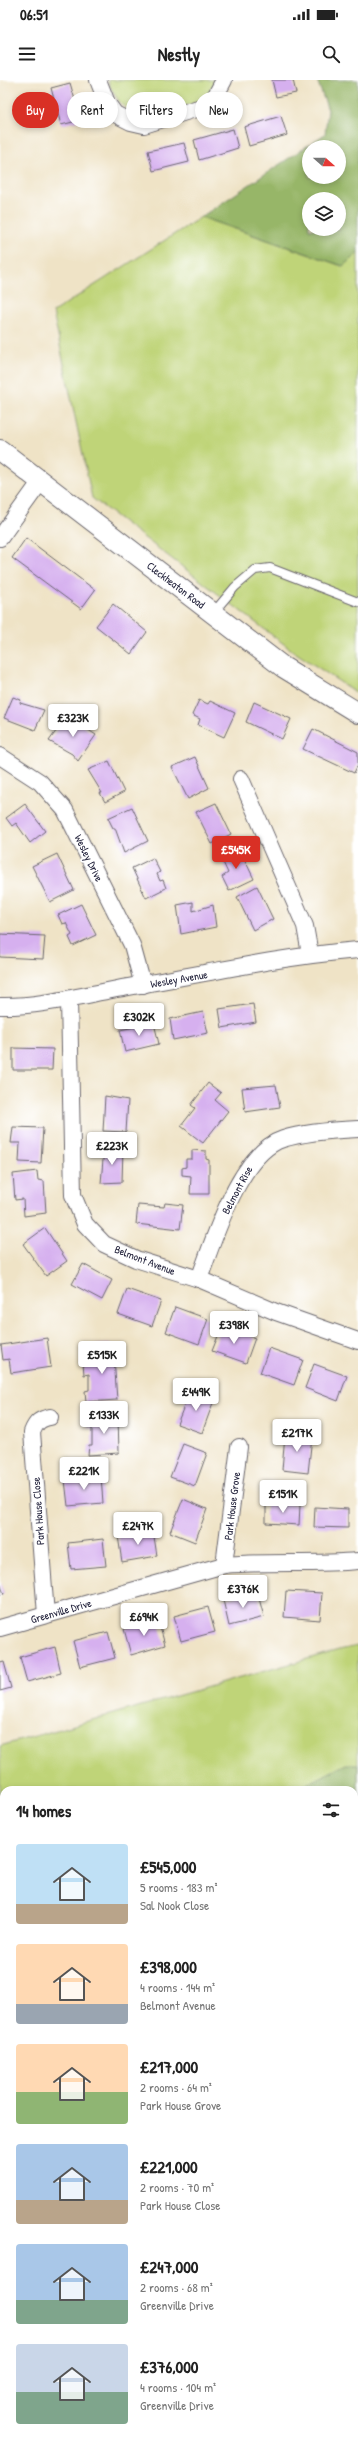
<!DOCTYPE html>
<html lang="en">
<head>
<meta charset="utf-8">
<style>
  :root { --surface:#fff; --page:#f6f6f6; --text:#222; --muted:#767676; --accent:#d93025 }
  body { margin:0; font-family:"Patrick Hand",sans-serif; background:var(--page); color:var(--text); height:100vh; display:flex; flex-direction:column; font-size:15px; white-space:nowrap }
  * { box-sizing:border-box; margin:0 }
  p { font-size:13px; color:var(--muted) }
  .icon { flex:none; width:22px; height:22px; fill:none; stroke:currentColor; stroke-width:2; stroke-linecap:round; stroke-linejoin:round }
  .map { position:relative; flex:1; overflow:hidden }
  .sheet { position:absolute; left:0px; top:1706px; width:358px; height:656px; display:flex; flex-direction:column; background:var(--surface); border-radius:12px 12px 0 0; box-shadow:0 2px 6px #0003 }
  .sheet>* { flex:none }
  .guide { position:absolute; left:12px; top:12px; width:334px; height:36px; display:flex; gap:8px }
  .needle { width:26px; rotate:111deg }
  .fabs { position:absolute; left:302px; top:60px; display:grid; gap:8px }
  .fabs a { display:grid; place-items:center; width:44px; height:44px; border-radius:50%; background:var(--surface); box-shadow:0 2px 6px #0003; font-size:20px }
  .price { position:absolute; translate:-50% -34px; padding:0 9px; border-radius:4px; background:#fff; color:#222; font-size:13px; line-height:26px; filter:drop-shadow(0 1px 2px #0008) }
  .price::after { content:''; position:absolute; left:50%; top:24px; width:12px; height:9px; margin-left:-6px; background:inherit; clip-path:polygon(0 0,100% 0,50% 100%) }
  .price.active { background:var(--accent); color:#fff }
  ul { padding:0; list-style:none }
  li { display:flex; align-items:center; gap:12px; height:100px; padding:0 16px }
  li span { display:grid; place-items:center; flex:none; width:112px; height:80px; border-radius:4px; color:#555 }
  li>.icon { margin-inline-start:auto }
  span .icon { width:48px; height:48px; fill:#fffc; stroke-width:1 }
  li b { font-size:17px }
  h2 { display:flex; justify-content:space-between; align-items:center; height:48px; padding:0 16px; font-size:17px }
  .chip { padding:0 14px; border-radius:18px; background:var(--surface); box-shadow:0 2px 6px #0003; font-size:14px; line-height:36px }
  .chip.active { background:var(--accent); color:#fff }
  .status { display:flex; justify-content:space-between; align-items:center; height:28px; padding:0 20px; background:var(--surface); direction:ltr }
  .status svg { height:11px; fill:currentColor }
  header { display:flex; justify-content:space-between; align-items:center; height:52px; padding:0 16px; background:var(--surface); font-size:18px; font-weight:700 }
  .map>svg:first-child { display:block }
  .green { fill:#bfd478; stroke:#707b5a }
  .forest { fill:#97b668; stroke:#5c6c52; fill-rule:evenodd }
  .building { fill:#d6b0ef }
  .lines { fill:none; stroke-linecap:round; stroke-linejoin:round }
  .service-casing { stroke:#6a666c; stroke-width:10 }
  .minor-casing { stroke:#6a666c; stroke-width:18 }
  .tertiary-casing { stroke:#6a666c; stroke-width:22 }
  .path { stroke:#6a666c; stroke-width:2.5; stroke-dasharray:3 3; stroke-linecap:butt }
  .service { stroke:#fff; stroke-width:8 }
  .minor { stroke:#fff; stroke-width:16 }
  .tertiary { stroke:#fff; stroke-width:20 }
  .labels { text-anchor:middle; stroke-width:3.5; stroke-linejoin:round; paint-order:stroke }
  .street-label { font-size:11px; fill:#22223b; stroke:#fff }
</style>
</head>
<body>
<div class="status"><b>06:51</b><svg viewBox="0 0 49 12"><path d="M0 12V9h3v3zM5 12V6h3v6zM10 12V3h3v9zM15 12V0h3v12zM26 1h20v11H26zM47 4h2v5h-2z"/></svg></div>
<header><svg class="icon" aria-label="menu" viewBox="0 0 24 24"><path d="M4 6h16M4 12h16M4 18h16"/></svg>Nestly<svg class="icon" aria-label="search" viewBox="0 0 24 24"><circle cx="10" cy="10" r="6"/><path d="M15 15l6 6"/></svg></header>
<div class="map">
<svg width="358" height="2362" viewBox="0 0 358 2362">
  <rect width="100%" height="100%" fill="#fff"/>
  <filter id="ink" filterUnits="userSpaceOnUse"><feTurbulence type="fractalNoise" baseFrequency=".025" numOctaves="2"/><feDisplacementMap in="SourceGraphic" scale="8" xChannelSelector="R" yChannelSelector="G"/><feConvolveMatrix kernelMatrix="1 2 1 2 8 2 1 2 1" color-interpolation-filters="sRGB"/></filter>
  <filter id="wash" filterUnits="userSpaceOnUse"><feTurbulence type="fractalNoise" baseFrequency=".012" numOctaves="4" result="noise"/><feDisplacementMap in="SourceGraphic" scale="16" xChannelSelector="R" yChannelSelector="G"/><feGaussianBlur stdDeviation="0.9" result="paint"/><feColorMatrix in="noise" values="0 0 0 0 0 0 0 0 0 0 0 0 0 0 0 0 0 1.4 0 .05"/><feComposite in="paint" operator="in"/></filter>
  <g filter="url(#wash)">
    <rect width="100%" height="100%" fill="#efe3c6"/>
    <g class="green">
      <path d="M108,0h107c-1,6 -7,17 -13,21 -4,2 -52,15 -57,15 -18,0 -33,-21 -37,-36z"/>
      <path d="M201,137l141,49 16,-13v441l-65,-43 -201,-153 -39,-186z"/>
      <path d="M358,1566v760l-4,2v-618h-350v648h295l-8,4h-291v-696l339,-96z"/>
    </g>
    <g class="forest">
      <path d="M317,0h41v173l-15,13 -142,-49 124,-83 3,-24zM309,67h30v30h-30zM309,119h30v30h-30z"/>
      <path d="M346,1684h12v188l-4,3v-165h-58z"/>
      <path d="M4,1813v72l-4,1v-72z"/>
      <path d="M358,1965v27l-4,2v-27z"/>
      <path d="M4,2006v183l-4,-2v-180z"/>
      <path d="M0,2276l4,1v81h67l-8,4h-63z"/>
      <path d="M358,2309v53h-82l6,-4h72v-46z"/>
      <path d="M71,2358h107l-2,4h-91z"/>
    </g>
    <g id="blocks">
      <g class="building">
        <path d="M272,0h21l3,13 -20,4z"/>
        <path d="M70,3l11,37 -20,5 -10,-37z"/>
        <path d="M281,36l6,19 -38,11 -5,-19z"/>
        <path d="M233,49l5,19 -39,12 -5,-20z"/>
        <path d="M184,63l5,19 -36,9 -5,-20z"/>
        <path d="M26,458l69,52 -14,19 -69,-51z"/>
        <path d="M113,524l34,28 -16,22 -35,-28z"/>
        <path d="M13,617l8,3 -1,3 24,7 -9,20 -31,-12z"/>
        <path d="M199,620l9,4 2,-3 25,12 -11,24 -26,-12 2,-6 -8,-4z"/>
        <path d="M254,622l37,17 -9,20 -36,-17z"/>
        <path d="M67,636l29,19 -18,26 -6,-7 -23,-13z"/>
        <path d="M313,649l45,23v12l-4,9 -51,-24z"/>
        <path d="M195,677l14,31 -21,11 -16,-32z"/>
        <path d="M109,681l15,31 -19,10 -5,-9h2l-14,-23z"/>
        <path d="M216,723l15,31 -19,10 -16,-32z"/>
        <path d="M25,724l20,27 -15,12 -14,-20 -4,3 -6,-8z"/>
        <path d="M132,727l16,34 -24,12 -9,-25h-2l-5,-10z"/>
        <path d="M239,768l15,31 -25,12 -7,-14 6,-4 -7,-15z"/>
        <path d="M57,774l17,36 -24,12 -18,-36z"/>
        <path d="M153,778l7,14 -3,2 3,7 3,-1 3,8 -20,10 -14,-30z"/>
        <path d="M257,806l16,33 -20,11 -16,-33z"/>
        <path d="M193,822v9l20,-6 3,22 -35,7 -4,-29z"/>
        <path d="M81,824l15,31 -23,11 -4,-9 3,-2 -6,-12 -4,1 -4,-9z"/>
        <path d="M0,854l45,2 -2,23 -43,-2z"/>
        <path d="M253,924l3,18 -34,6 -3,-19z"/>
        <path d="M203,932l5,21 -35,7 -3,-21z"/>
        <path d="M154,943l5,21 -34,8 -5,-22z"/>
        <path d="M13,968l40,1 -1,21h-39z"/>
        <path d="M208,1003l13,10 -6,7 13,11 -25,32 -22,-17 14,-18 -4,-3z"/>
        <path d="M276,1005l4,22 -35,5 -3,-24z"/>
        <path d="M105,1016l23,4 -2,32 -23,-1z"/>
        <path d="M13,1047l30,1 -2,35 -22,-1 1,-19h-9z"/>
        <path d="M104,1068l19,1 -1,33 -21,1z"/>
        <path d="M192,1070l14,1v8l3,1v34h-19l1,-18 -9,-1v-7l4,-1v-8h6z"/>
        <path d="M37,1091l1,9 6,1 2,32 -22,3 -1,-17 -8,1 -2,-26z"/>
        <path d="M165,1123l18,2 -3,24 -44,-5 2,-19 26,2z"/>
        <path d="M45,1148l22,33 -21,15 -23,-32z"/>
        <path d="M83,1184l29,16 -10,20 -30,-16z"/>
        <path d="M127,1209l34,12 -9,25 -34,-12z"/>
        <path d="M175,1227l33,12 -9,25 -33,-12z"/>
        <path d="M222,1246l33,12 -9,25 -34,-12z"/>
        <path d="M47,1258l4,29 -40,6 -2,-14 -6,1 -2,-15z"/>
        <path d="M113,1264l4,56 -31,2 -1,-11 4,-1v-16l-5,1 -1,-13h13l-1,-17z"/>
        <path d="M269,1268l34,12 -9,25 -34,-12z"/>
        <path d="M314,1284l33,12 -9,25 -33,-13z"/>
        <path d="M190,1311l24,9 -12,33 -25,-9z"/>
        <path d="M118,1336l1,37 -31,2 1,-10h3v-17h-4v-11z"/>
        <path d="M285,1354l27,3 -4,36 -26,-3z"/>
        <path d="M183,1364l24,9 -12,33 -25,-9z"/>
        <path d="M101,1396l2,27 -35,3 -3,-26z"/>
        <path d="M183,1419l24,10 -12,33 -25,-10z"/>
        <path d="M266,1423l34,2 -1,20 -33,-2z"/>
        <path d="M315,1427l33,2v19l-34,-1z"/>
        <path d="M153,1450l4,26 -35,6 -4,-26z"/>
        <path d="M103,1459l3,27 -35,3 -3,-26z"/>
        <path d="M0,1503l4,11 -4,1z"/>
        <path d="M257,1511l7,26 -35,9 -6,-26z"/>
        <path d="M286,1511l36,2 -2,27 -36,-3z"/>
        <path d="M208,1527l7,25 -34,9 -7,-25z"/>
        <path d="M158,1540l7,25 -34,10 -7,-26z"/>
        <path d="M108,1552l7,26 -35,9 -7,-26z"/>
        <path d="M55,1567l6,26 -34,9 -7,-25z"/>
        <path d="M4,1582l7,26 -11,3v-28z"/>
      </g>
    </g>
  </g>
  <g filter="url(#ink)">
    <use href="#blocks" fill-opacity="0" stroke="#6a666c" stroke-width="1"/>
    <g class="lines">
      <g class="service-casing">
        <path id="service" d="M213,533l22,-26 20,-17 15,-2 88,34"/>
      </g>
      <g class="minor-casing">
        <g id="minor">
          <path d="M98,0l9,23 8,11 16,8 13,3 64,-20 8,-10 8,-15"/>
          <path d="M0,458l41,-57"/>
          <path d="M0,676l40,26 25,28 67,135 11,40"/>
          <path d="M241,699l64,147 5,28"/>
          <path d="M69,919l4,196 12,29 19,20 32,15 63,20 77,33 82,29"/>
          <path d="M0,926c39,1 79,-10 117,-17 80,-14 160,-32 241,-39"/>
          <path d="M199,1199c15,-39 40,-126 84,-140 19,-6 54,-9 75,-10"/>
          <path d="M224,1485l15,-118"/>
          <path d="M46,1535l-14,-183c4,-10 8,-13 18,-15"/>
          <path d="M0,1548l224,-63c45,-4 89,0 134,-4"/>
        </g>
      </g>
      <g class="tertiary-casing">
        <path id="tertiary" d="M0,370l283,217 75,46"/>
      </g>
      <g class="path">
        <path d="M354,2227l4,-5"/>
        <path d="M237,2362l5,-4"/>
      </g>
      <use href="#service" class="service"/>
      <use href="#minor" class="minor"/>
      <use href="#tertiary" class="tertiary"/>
    </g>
  </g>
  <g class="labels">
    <g class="street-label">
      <text transform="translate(176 505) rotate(37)" y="4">Cleckheaton Road</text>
      <text transform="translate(89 778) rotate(64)" y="4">Wesley Drive</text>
      <text transform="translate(179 899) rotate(-10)" y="4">Wesley Avenue</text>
      <text transform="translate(237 1110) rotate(-62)" y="4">Belmont Rise</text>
      <text transform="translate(145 1180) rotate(21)" y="4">Belmont Avenue</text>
      <text transform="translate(232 1426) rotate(-83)" y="4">Park House Grove</text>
      <text transform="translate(38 1431) rotate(-94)" y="4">Park House Close</text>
      <text transform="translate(61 1531) rotate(-16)" y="4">Greenville Drive</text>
    </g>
  </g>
</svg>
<div class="fabs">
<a><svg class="needle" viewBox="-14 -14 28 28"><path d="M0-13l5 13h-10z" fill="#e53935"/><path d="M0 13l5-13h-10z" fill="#767676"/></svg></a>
<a><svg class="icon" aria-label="layers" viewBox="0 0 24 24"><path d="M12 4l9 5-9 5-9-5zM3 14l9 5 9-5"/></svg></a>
</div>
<b class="price" style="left:73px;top:658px">£323K</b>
<b class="price active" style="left:236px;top:790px">£545K</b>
<b class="price" style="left:139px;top:957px">£302K</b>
<b class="price" style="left:112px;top:1086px">£223K</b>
<b class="price" style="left:234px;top:1265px">£398K</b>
<b class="price" style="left:102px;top:1295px">£515K</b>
<b class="price" style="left:196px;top:1332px">£449K</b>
<b class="price" style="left:104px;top:1355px">£133K</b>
<b class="price" style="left:297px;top:1373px">£217K</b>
<b class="price" style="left:84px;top:1411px">£221K</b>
<b class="price" style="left:283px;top:1434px">£151K</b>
<b class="price" style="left:138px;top:1466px">£247K</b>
<b class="price" style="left:243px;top:1529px">£376K</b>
<b class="price" style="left:144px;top:1557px">£694K</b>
<div class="guide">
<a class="chip active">Buy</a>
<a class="chip">Rent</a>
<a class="chip">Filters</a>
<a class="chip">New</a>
</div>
<section class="sheet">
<h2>14 homes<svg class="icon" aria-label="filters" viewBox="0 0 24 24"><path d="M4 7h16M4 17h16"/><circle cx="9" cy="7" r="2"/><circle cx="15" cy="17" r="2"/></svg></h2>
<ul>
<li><span style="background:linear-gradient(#bfe0f5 75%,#b9a48a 0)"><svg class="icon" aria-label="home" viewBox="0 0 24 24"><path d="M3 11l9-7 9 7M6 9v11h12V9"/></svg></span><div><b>£545,000</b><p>5 rooms · 183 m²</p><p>Sal Nook Close</p></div></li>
<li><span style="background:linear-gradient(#ffd9b3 75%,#9aa5b1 0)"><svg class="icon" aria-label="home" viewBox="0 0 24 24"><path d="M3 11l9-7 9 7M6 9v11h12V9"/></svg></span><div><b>£398,000</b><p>4 rooms · 144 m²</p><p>Belmont Avenue</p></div></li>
<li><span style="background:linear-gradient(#ffd9b3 60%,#8fb573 0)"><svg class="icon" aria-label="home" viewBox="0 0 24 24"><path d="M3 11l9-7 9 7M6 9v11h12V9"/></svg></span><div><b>£217,000</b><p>2 rooms · 64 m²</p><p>Park House Grove</p></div></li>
<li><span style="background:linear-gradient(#a9c7e8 70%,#b9a48a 0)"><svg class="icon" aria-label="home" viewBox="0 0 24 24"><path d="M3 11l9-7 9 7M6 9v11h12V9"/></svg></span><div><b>£221,000</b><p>2 rooms · 70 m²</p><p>Park House Close</p></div></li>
<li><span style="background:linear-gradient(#a9c7e8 70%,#7fa58c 0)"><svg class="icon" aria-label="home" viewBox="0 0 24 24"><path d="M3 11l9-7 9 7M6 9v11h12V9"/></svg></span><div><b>£247,000</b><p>2 rooms · 68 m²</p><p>Greenville Drive</p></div></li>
<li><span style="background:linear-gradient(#c9d6e8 60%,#7fa58c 0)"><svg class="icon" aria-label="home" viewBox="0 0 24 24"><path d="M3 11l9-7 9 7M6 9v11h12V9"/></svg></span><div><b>£376,000</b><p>4 rooms · 104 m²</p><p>Greenville Drive</p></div></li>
</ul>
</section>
</div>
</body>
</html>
